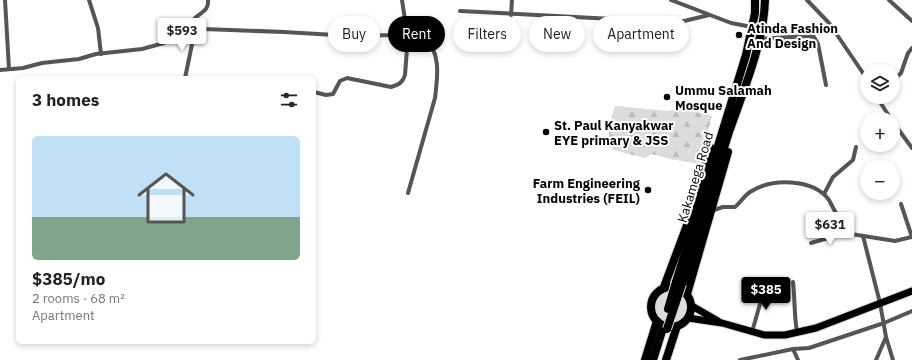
<!DOCTYPE html>
<html lang="en">
<head>
<meta charset="utf-8">
<style>
  :root { --surface:#fff; --page:#f6f6f6; --text:#202124; --muted:#757577; --line:#e0e0e0; --accent:#000 }
  body { margin:0; font-family:"IBM Plex Sans",sans-serif; background:var(--page); color:var(--text); height:100vh; display:flex; flex-direction:column; font-size:15px; white-space:nowrap }
  * { box-sizing:border-box; margin:0 }
  p { font-size:13px; color:var(--muted) }
  .icon { flex:none; width:22px; height:22px; fill:none; stroke:currentColor; stroke-width:2; stroke-linecap:round; stroke-linejoin:round }
  .map { position:relative; flex:1; overflow:hidden }
  .sheet { position:absolute; left:16px; top:76px; width:300px; height:268px; display:flex; flex-direction:column; background:var(--surface); border-radius:6px; box-shadow:0 2px 6px #0003 }
  .sheet>* { flex:none }
  .top-card { position:absolute; left:328px; top:16px; width:380px; height:36px; display:flex; gap:8px }
  .tools { position:absolute; left:860px; top:64px; display:grid; gap:8px }
  .tools a { display:grid; place-items:center; width:40px; height:40px; border-radius:50%; background:var(--surface); box-shadow:0 2px 6px #0003; font-size:20px }
  .price { position:absolute; translate:-50% -34px; padding:0 9px; border-radius:4px; background:#fff; color:#222; font-size:13px; line-height:26px; filter:drop-shadow(0 1px 2px #0008) }
  .price::after { content:''; position:absolute; left:50%; top:24px; width:12px; height:9px; margin-left:-6px; background:inherit; clip-path:polygon(0 0,100% 0,50% 100%) }
  .price.current { background:var(--accent); color:#fff }
  ul { padding:0; list-style:none }
  li { display:grid; align-content:center; gap:8px; height:212px; padding:0 16px }
  li+li { border-top:1px solid var(--line) }
  li span { display:grid; place-items:center; height:124px; border-radius:6px; color:#555 }
  li>.icon { margin-inline-start:auto }
  span .icon { width:72px; height:72px; fill:#fffc; stroke-width:1 }
  li b { font-size:17px }
  h2 { display:flex; justify-content:space-between; align-items:center; height:48px; padding:0 16px; font-size:17px }
  .pill { padding:0 14px; border-radius:18px; background:var(--surface); box-shadow:0 2px 6px #0003; font-size:14px; line-height:36px }
  .pill.current { background:var(--accent); color:#fff }
  .map>svg:first-child { display:block }
  .forest { fill:url(#forest-firs) }
  .green { fill:#dcdcdc }
  .lines { fill:none; stroke-linecap:round; stroke-linejoin:round }
  .primary-casing { stroke:#dbdbdb; stroke-width:9 }
  .highway-casing { stroke:#dbdbdb; stroke-width:10 }
  .street { stroke:#555; stroke-width:4 }
  .primary { stroke:#000; stroke-width:7 }
  .highway { stroke:#000; stroke-width:8 }
  .highway-bridge-casing { stroke:#dbdbdb; stroke-width:10; stroke-linecap:butt }
  .highway-bridge { stroke:#000; stroke-width:8 }
  .poi-dot { fill:#000; stroke:#fff; stroke-width:1.5 }
  .labels { text-anchor:middle; stroke-width:4; stroke-linejoin:round; paint-order:stroke }
  .poi-label { font-size:13px; font-weight:bold; fill:#000; stroke:#fff; text-anchor:start }
  .street-label { font-size:13px; fill:#000; stroke:#fff }
</style>
</head>
<body>
<div class="map">
<svg width="912" height="360" viewBox="0 0 912 360">
  <defs>
    <pattern id="forest-firs" width="22" height="20" patternUnits="userSpaceOnUse"><rect width="22" height="20" fill="#dcdcdc"/><path d="M5 1l3.5 6h-7zM16 11l3.5 6h-7z" fill="#bbb"/></pattern>
  </defs>
  <rect width="100%" height="100%" fill="#fff"/>
  <path class="forest" d="M615,106l53,5 12,-3 32,8 -13,48 -29,-5 -18,-5 -7,4 -32,-8c-7,-17 -3,-26 2,-44z"/>
  <circle class="green" cx="672" cy="306" r="17"/>
  <g class="lines">
    <g class="primary-casing">
      <g id="primary">
        <path d="M692,306l26,15"/>
        <path d="M688,318l34,5 42,12h21l31,-7 96,-37"/>
      </g>
    </g>
    <g class="highway-casing">
      <g id="highway">
        <path d="M676,282l70,-227 9,-42v-13"/>
        <path d="M682,284c16,-50 31,-101 47,-152 14,-40 35,-90 36,-132"/>
        <circle cx="671" cy="307" r="20"/>
        <path d="M664,287l25,-67 22,-72"/>
        <path d="M687,294l41,-142"/>
        <path d="M645,360l12,-39"/>
        <path d="M653,360l10,-32"/>
        <path d="M666,360l11,-34"/>
      </g>
    </g>
    <g class="street">
      <path d="M5,0l4,69"/>
      <path d="M89,0l9,28 3,26"/>
      <path d="M402,0l5,33"/>
      <path d="M671,0l60,23 21,4"/>
      <path d="M807,0l22,23 38,56"/>
      <path d="M889,0l23,21"/>
      <path d="M460,11l153,8 9,5 18,1 13,-4 27,1 29,-7"/>
      <path d="M511,15l1,-15"/>
      <path d="M189,31c2,-4 2,-10 6,-13 6,-6 14,-7 13,-18"/>
      <path d="M760,39l48,-3 6,1 4,7 8,41"/>
      <path d="M0,70l23,-2 19,-5 37,-4 17,-5 46,-5 22,-6 22,-11 9,-2 9,-1 80,3 68,4 41,-1 14,-2 1,3 15,-2c18,19 15,40 12,64l-27,95"/>
      <path d="M185,78l10,-48"/>
      <path d="M893,81l8,-8 7,-20 4,-5"/>
      <path d="M314,92l12,3 7,-1 7,-13 7,-3 44,9c8,-2 12,-5 14,-12l3,-39"/>
      <path d="M879,97l1,5 11,17"/>
      <path d="M893,122l19,26"/>
      <path d="M824,194l9,-17 20,-17 3,-13"/>
      <path d="M901,204l11,33"/>
      <path d="M711,211l12,-4h12c5,-4 9,-11 15,-15 21,-14 63,-14 79,8 3,6 7,13 10,19 2,5 2,10 6,14l50,8 17,-4"/>
      <path d="M863,236l17,67 6,34 7,23"/>
      <path d="M811,243l34,-10"/>
      <path d="M793,282c2,17 1,33 4,50"/>
      <path d="M752,332l8,-28 2,-18"/>
      <path d="M793,349l5,11"/>
      <path d="M740,360l53,-11 16,-1 75,-25 28,-12"/>
      <path d="M876,360l10,-23"/>
    </g>
    <use href="#primary" class="primary"/>
    <use href="#highway" class="highway"/>
    <g class="highway-bridge-casing">
      <g id="highway-bridge">
        <path d="M668,309l8,-27"/>
        <path d="M667,329l15,-45"/>
      </g>
    </g>
    <use href="#highway-bridge" class="highway-bridge"/>
  </g>
  <g class="poi-dot">
    <circle cx="739" cy="35" r="4"/>
    <circle cx="667" cy="97" r="4"/>
    <circle cx="546" cy="132" r="4"/>
    <circle cx="648" cy="190" r="4"/>
  </g>
  <g class="labels">
    <g class="poi-label">
      <text x="747" y="33">Atinda Fashion<tspan x="747" dy="15">And Design</tspan></text>
      <text x="675" y="95">Ummu Salamah<tspan x="675" dy="15">Mosque</tspan></text>
      <text x="554" y="130">St. Paul Kanyakwar<tspan x="554" dy="15">EYE primary &amp; JSS</tspan></text>
      <text x="640" y="188" text-anchor="end">Farm Engineering<tspan x="640" dy="15">Industries (FEIL)</tspan></text>
    </g>
    <g class="street-label">
      <text transform="translate(695 177) rotate(-73)" y="5">Kakamega Road</text>
    </g>
  </g>
</svg>
<div class="tools">
<a><svg class="icon" aria-label="layers" viewBox="0 0 24 24"><path d="M12 4l9 5-9 5-9-5zM3 14l9 5 9-5"/></svg></a>
<a>+</a>
<a>−</a>
</div>
<b class="price" style="left:182px;top:52px">$593</b>
<b class="price" style="left:830px;top:246px">$631</b>
<b class="price current" style="left:766px;top:311px">$385</b>
<div class="top-card">
<a class="pill">Buy</a>
<a class="pill current">Rent</a>
<a class="pill">Filters</a>
<a class="pill">New</a>
<a class="pill">Apartment</a>
</div>
<section class="sheet">
<h2>3 homes<svg class="icon" aria-label="filters" viewBox="0 0 24 24"><path d="M4 7h16M4 17h16"/><circle cx="9" cy="7" r="2"/><circle cx="15" cy="17" r="2"/></svg></h2>
<ul>
<li><span style="background:linear-gradient(#bfe0f5 65%,#7fa58c 0)"><svg class="icon" aria-label="home" viewBox="0 0 24 24"><path d="M3 11l9-7 9 7M6 9v11h12V9"/></svg></span><div><b>$385/mo</b><p>2 rooms · 68 m²</p><p>Apartment</p></div></li>
</ul>
</section>
</div>
</body>
</html>
